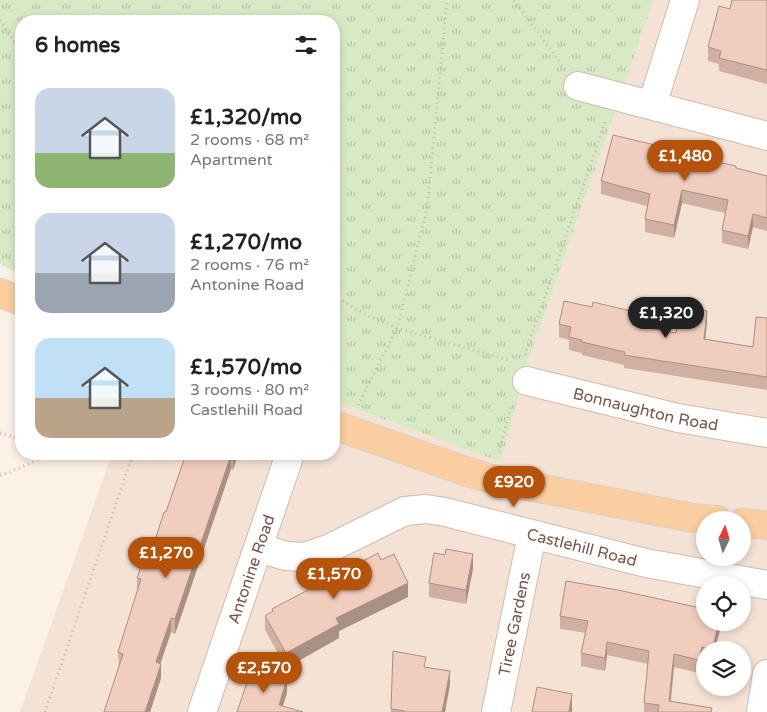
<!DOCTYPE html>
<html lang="en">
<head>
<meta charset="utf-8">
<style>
  :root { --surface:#fff; --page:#f2f2f2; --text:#222; --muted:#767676; --accent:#b45309 }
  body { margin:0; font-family:"Varela Round",sans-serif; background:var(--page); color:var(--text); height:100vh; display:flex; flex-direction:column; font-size:19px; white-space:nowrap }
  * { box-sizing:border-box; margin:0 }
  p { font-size:16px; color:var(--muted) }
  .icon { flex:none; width:28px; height:28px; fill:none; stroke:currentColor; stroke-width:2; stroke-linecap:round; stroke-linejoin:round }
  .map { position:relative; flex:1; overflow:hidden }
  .drawer { position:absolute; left:15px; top:15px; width:325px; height:445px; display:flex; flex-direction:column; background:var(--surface); border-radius:20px; box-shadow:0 2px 8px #0003 }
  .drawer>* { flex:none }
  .needle { width:32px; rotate:5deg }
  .fabs { position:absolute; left:696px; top:511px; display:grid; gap:10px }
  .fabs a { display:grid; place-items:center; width:55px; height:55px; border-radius:50%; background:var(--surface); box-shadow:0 2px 8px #0003; font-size:25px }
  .price { position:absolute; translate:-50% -42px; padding:0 11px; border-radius:18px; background:var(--accent); color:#fff; font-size:16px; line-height:32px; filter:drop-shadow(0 1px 2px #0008) }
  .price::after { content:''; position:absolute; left:50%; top:30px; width:15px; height:11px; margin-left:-8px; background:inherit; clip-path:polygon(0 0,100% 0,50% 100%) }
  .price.current { background:#222; color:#fff }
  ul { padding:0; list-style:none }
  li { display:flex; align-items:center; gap:15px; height:125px; padding:0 20px }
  li span { display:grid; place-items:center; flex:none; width:140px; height:100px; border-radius:15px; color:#555 }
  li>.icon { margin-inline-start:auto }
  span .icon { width:60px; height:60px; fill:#fffc; stroke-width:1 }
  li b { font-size:21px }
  h2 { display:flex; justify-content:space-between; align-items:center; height:60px; padding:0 20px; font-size:21px }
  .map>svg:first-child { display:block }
  .residential { fill:#f4e2d5; fill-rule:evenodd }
  .park { fill:url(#park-tufts) }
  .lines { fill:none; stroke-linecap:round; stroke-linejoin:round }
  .minor-casing { stroke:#d0baaf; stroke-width:30 }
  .primary-casing { stroke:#d9cfcd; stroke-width:30 }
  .path { stroke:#d6b0a1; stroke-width:3; stroke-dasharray:1 4; stroke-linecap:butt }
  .minor { stroke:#fff; stroke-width:28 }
  .primary { stroke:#facea0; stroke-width:28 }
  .wall { fill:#cfb0a3 }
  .shaded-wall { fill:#a99085 }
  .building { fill:#f1cdbe; stroke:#a99085 }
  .labels { text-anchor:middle; stroke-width:4; stroke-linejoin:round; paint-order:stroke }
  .street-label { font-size:16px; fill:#76554b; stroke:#fff6ed }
</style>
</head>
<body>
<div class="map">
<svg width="767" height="712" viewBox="0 0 767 712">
  <defs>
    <pattern id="park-tufts" width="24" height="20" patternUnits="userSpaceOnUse" patternTransform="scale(1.25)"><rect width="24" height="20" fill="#d8eac5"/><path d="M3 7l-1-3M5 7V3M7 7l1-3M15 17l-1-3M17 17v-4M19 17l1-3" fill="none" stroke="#b4c0a2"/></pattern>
  </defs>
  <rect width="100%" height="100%" fill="#fcf1e6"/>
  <path class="residential" d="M654,0h113v712h-747l92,-258h222v-53l167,61 25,-94zM705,520h37v38h-37zM705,585h37v37h-37zM705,650h37v38h-37z"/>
  <path class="park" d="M0,0h654l-128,368 -25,94 -167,-61v-380h-313v253l-21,-10z"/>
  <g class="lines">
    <g class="minor-casing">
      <g id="minor">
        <path d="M578,86l189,50"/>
        <path d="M652,105l33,-105"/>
        <path id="s1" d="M527,381l151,37 89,15"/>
        <path id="s2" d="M259,548l27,8 18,1 24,-8 77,-38 21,-2 19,3 201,51 121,22"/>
        <path id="s3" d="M202,712l88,-258"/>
        <path id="s4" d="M496,712l36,-177"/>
        <path d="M761,712l6,-38"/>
      </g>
    </g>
    <g class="primary-casing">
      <g id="primary">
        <path d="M0,293l21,8"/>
        <path d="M334,425l131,46 27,8 201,39 24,2"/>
        <path d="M742,523l25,2"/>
      </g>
    </g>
    <g class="path">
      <path d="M514,0l48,65"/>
      <path d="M0,20l21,31"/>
      <path d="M334,296l34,20 29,12 111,32"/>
      <path d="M525,355l80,-233"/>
      <path d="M358,405l39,-77 30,-119 20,-209"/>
      <path d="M0,433l21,6"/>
      <path d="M499,452l13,-48"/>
      <path d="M0,475l10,-3 40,-18"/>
      <path d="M45,712l88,-258"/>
    </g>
    <use href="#minor" class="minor"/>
    <use href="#primary" class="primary"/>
  </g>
  <g class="wall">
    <path d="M767,0v84l-48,-13v-7l-11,-3v-14l22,-38z"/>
    <path d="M663,150l104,26v55l-14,-4 -5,22 -26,-6v-13l3,-17 -43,-10 -8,35 -29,-6v-13l2,-13 -46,-12v-13z"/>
    <path d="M767,318v72l-143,-22v-3l-42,-10v-2l-13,-3v-10l-10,-3v-13l117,9 31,-10 -2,16 48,8z"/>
    <path d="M186,454h52l-5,16 -2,-1 -56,165 -4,-2 -11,32 1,14 -11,34h-46l15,-45 -1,-15 19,-60v-14l14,-25z"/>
    <path d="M445,555l28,14 -7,35 -37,-7v-14z"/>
    <path d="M381,560l27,37 -69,34v7l-53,30 -21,-38v-14l7,-4v-3z"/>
    <path d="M560,616l161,6 -6,28h-10v11l-3,-1 -3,13 -25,-6 -3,35 41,10h-68v-9l4,-39 -41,-9 -2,16 -24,-5v-13l5,-20 -26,-4z"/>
    <path d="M393,651l33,17 24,16 -5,28h-54z"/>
  </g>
  <g class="shaded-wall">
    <path d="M682,190v13l-8,35v-13z"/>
    <path d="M753,214v13l-5,22v-13z"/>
    <path d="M707,311v12l-3,29v-13z"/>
    <path d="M635,312v13l-3,13v-13z"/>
    <path d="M234,454h4l-5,16v-14z"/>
    <path d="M231,455v14l-56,165v-15z"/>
    <path d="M473,554v15l-7,35v-14z"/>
    <path d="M408,583v14l-69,34v7l-53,30v-15l50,-35z"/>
    <path d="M171,618v14l-15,45v-15z"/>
    <path d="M719,622h2v4l-6,24h-3z"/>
    <path d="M607,642v13l-2,16v-13z"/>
    <path d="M702,647v13l-3,13v-13z"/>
    <path d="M674,654v13l-5,45v-11z"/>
    <path d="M161,664v14l-11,34h-5z"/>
    <path d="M450,671v13l-5,28h-3z"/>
    <path d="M287,679v14l-6,19 -2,-7z"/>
    <path d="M572,694v18h-3z"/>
  </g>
  <g class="building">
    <path d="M732,0h35v70l-48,-12 2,-7 -13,-4 11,-41 11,3z"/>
    <path d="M613,135l50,12 -1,3 74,16v2l31,8v42l-14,-4 -5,22 -26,-6 6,-30 -46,-10 -8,35 -29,-6 5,-25 -49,-13z"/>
    <path d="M564,301l28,6 1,-5 42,10 -3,13 44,8 4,-25 27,3 -3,28 49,8 3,-30 11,1v59l-143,-22 1,-3 -43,-10v-2l-13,-3 2,-10 -12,-3z"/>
    <path d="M186,454h48l-1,2 -2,-1 -56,164 -4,-1 -15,44 5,2 -16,48h-41l19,-58 -5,-2 23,-73 -4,-1 9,-27 5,2 13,-41h2z"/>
    <path d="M446,549l27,5 -7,36 -37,-7 5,-30 11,2z"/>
    <path d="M378,553l3,7 13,-6 14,29 -72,35 3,6 -53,29 -21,-37 8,-5 -1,-2z"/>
    <path d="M566,581l52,9 87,19v13h14l-7,28 -10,-3 -3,13 -25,-6 -5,47 43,7 -1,4h-53l1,-7 -15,-2 5,-52 -42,-9 -2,16 -24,-5 7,-32 -28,-5z"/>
    <path d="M393,651l33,6 -2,10 26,4 -8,41h-38v-1l-13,-2z"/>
    <path d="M252,668l35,11 -8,26 24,7h-66z"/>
    <path d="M537,687l35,7 -3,18h-37z"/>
  </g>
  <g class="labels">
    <g class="street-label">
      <text dy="6" stroke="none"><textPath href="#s1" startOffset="122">Bonnaughton Road</textPath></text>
      <text dy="6" stroke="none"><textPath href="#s2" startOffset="339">Castlehill Road</textPath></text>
      <text dy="6" stroke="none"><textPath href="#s3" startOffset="151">Antonine Road</textPath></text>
      <text dy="6" stroke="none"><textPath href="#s4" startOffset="90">Tiree Gardens</textPath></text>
    </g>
  </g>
</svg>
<div class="fabs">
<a><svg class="needle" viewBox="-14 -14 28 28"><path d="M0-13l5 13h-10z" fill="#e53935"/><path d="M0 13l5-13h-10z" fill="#767676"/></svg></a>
<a><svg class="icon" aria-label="locate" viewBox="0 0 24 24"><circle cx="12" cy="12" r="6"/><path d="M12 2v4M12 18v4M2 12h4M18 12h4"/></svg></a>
<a><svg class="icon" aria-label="layers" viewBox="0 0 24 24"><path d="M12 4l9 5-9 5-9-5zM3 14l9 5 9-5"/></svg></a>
</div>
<b class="price" style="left:685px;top:182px">£1,480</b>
<b class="price current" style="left:666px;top:339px">£1,320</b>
<b class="price" style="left:514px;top:508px">£920</b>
<b class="price" style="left:166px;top:579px">£1,270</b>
<b class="price" style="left:334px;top:600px">£1,570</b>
<b class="price" style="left:264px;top:694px">£2,570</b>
<section class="drawer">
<h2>6 homes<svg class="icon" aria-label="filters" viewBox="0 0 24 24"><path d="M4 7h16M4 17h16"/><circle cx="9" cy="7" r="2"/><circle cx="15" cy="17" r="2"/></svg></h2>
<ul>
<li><span style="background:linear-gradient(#c9d6e8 65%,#8fb573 0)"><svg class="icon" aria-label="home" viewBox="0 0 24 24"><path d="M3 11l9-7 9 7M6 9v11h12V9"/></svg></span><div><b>£1,320/mo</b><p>2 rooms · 68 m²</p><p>Apartment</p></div></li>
<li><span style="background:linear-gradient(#c9d6e8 60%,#9aa5b1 0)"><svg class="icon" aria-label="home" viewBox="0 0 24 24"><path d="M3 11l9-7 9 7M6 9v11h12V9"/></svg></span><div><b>£1,270/mo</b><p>2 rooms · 76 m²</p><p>Antonine Road</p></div></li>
<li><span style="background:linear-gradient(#bfe0f5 60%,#b9a48a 0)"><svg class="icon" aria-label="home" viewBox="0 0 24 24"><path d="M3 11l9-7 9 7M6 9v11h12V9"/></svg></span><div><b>£1,570/mo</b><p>3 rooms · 80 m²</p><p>Castlehill Road</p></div></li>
</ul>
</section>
</div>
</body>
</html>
